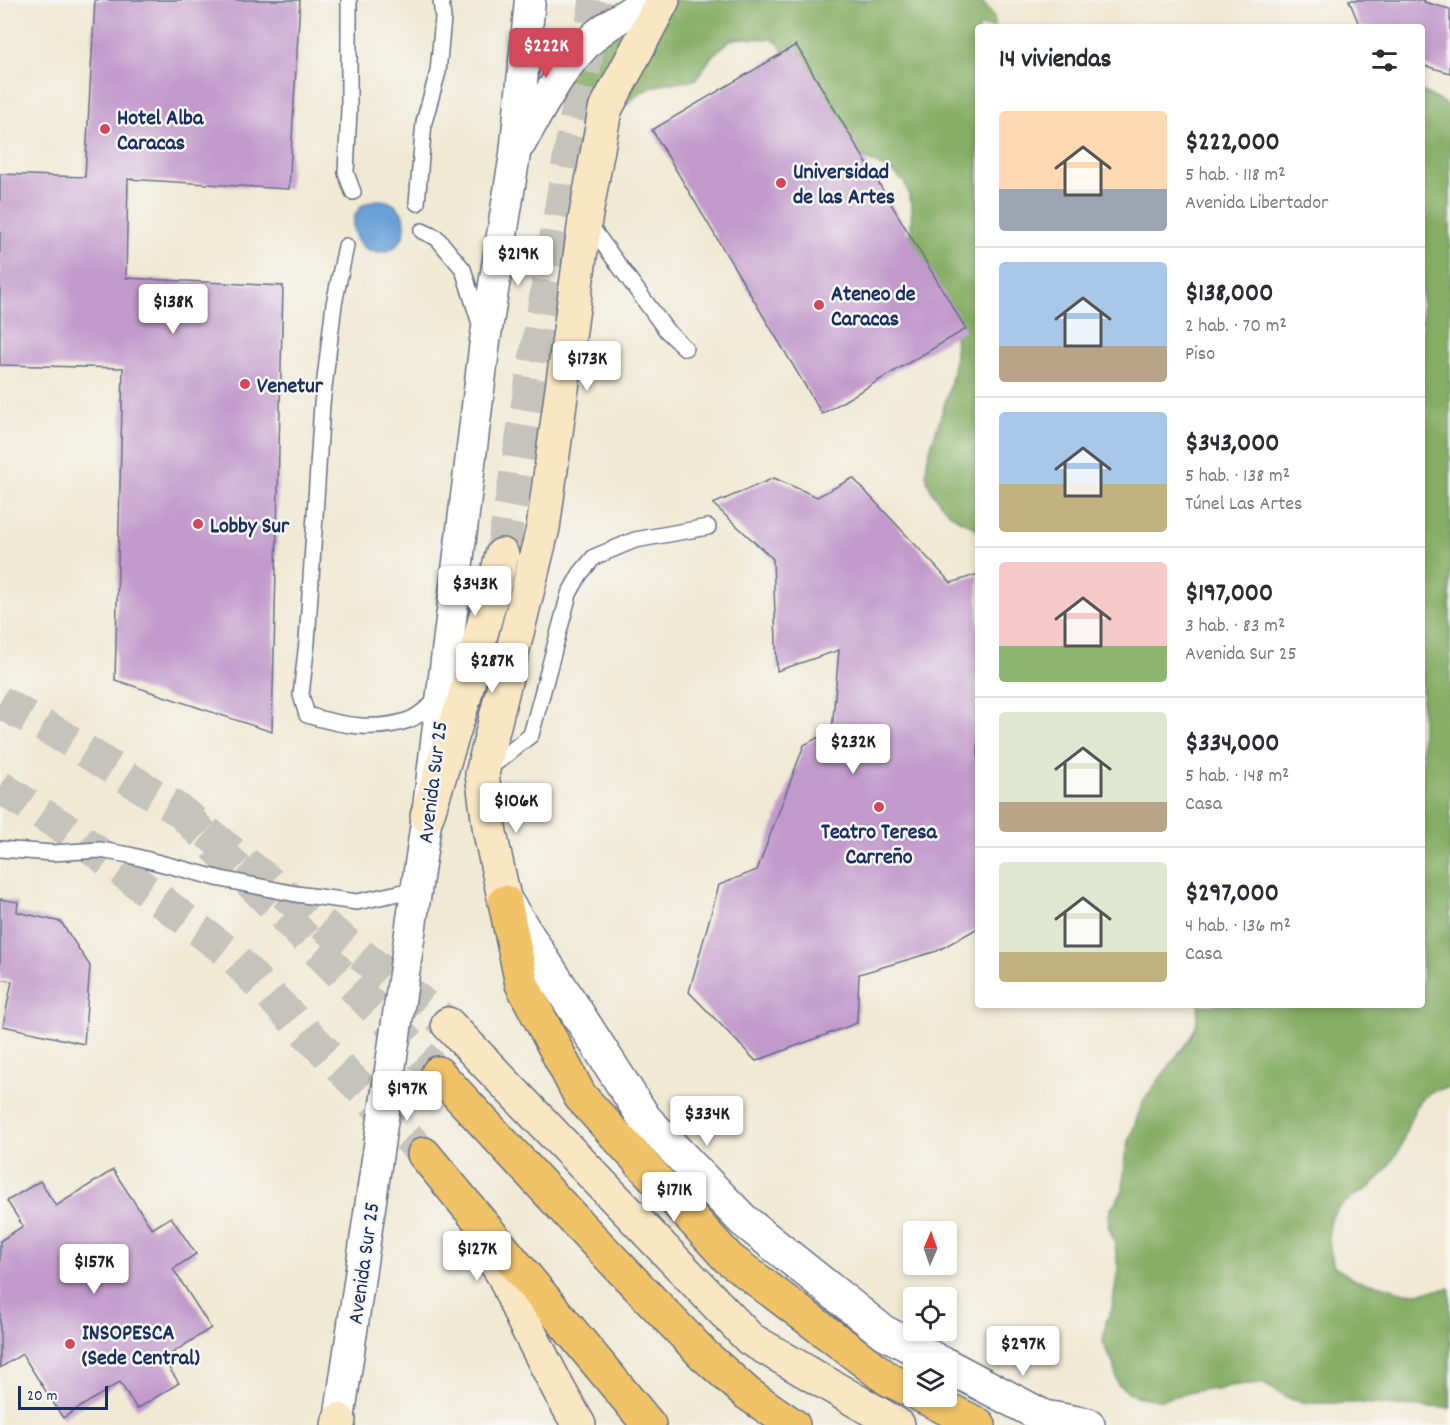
<!DOCTYPE html>
<html lang="es">
<head>
<meta charset="utf-8">
<style>
  :root { --surface:#fff; --page:#f2f2f3; --text:#2b2b33; --muted:#7c7c81; --line:#e1e1e2; --accent:#d1495b }
  body { margin:0; font-family:Dekko,sans-serif; background:var(--page); color:var(--text); height:100vh; display:flex; flex-direction:column; font-size:22px; white-space:nowrap }
  * { box-sizing:border-box; margin:0 }
  p { font-size:20px; color:var(--muted) }
  .icon { flex:none; width:33px; height:33px; fill:none; stroke:currentColor; stroke-width:2; stroke-linecap:round; stroke-linejoin:round }
  .map { position:relative; flex:1; overflow:hidden }
  .drawer { position:absolute; left:975px; top:24px; width:450px; height:984px; display:flex; flex-direction:column; background:var(--surface); border-radius:6px; box-shadow:0 3px 9px #0003 }
  .drawer>* { flex:none }
  .needle { width:39px; rotate:2deg }
  .buttons { position:absolute; left:903px; top:1221px; display:grid; gap:12px }
  .buttons a { display:grid; place-items:center; width:54px; height:54px; border-radius:6px; background:var(--surface); box-shadow:0 3px 9px #0003; font-size:30px }
  .scale { position:absolute; left:18px; bottom:15px; width:90px; box-sizing:border-box; padding-left:6px; border:3px solid #1b2f5e; border-top:0; font-size:16px; line-height:21px; white-space:nowrap; color:#1b2f5e; -webkit-text-stroke:4px #f6f6f2; paint-order:stroke }
  .price { position:absolute; translate:-50% -51px; padding:0 14px; border-radius:6px; background:#fff; color:#222; font-size:20px; line-height:39px; filter:drop-shadow(0 2px 3px #0008) }
  .price::after { content:''; position:absolute; left:50%; top:36px; width:18px; height:14px; margin-left:-9px; background:inherit; clip-path:polygon(0 0,100% 0,50% 100%) }
  .price.current { background:var(--accent); color:#fff }
  ul { padding:0; list-style:none }
  li { display:flex; align-items:center; gap:18px; height:150px; padding:0 24px }
  li+li { border-top:2px solid var(--line) }
  li span { display:grid; place-items:center; flex:none; width:168px; height:120px; border-radius:6px; color:#555 }
  li>.icon { margin-inline-start:auto }
  span .icon { width:72px; height:72px; fill:#fffc; stroke-width:1 }
  li b { font-size:26px }
  h2 { display:flex; justify-content:space-between; align-items:center; height:72px; padding:0 24px; font-size:26px }
  .map>svg:first-child { display:block }
  .forest { fill:#86ae65; stroke:#506e62; stroke-width:1.5 }
  .water { fill:#69a0d7; stroke:#42689a; stroke-width:1.5 }
  .building { fill:#c199cb }
  .lines { fill:none; stroke-linecap:round; stroke-linejoin:round }
  .secondary-tunnel { stroke:#c5c4bc; stroke-width:33; stroke-dasharray:33 16; stroke-linecap:butt }
  .motorway-tunnel { stroke:#c5c4bc; stroke-width:33; stroke-dasharray:33 16; stroke-linecap:butt }
  .service-casing { stroke:#667087; stroke-width:18 }
  .minor-casing { stroke:#667087; stroke-width:33 }
  .tertiary-casing { stroke:#667087; stroke-width:36 }
  .secondary-casing { stroke:#667087; stroke-width:36 }
  .motorway-casing { stroke:#667087; stroke-width:36 }
  .service { stroke:#fff; stroke-width:15 }
  .minor { stroke:#fff; stroke-width:30 }
  .tertiary { stroke:#fff; stroke-width:33 }
  .secondary { stroke:#f9e7c3; stroke-width:33 }
  .motorway { stroke:#f1c369; stroke-width:33 }
  .poi-dot { fill:#d1495b; stroke:#f6f6f2; stroke-width:2 }
  .labels { text-anchor:middle; stroke-width:5; stroke-linejoin:round; paint-order:stroke }
  .poi-label { font-size:22px; font-weight:bold; fill:#1b2f5e; stroke:#f6f6f2; text-anchor:start }
  .street-label { font-size:22px; fill:#1b2f5e; stroke:#f6f6f2 }
</style>
</head>
<body>
<div class="map">
<svg width="1450" height="1425" viewBox="0 0 1450 1425">
  <rect width="100%" height="100%" fill="#f6f6f2"/>
  <filter id="ink" filterUnits="userSpaceOnUse"><feTurbulence type="fractalNoise" baseFrequency=".0167" numOctaves="2"/><feDisplacementMap in="SourceGraphic" scale="12" xChannelSelector="R" yChannelSelector="G"/><feConvolveMatrix kernelMatrix="1 2 1 2 8 2 1 2 1" color-interpolation-filters="sRGB"/></filter>
  <filter id="wash" filterUnits="userSpaceOnUse"><feTurbulence type="fractalNoise" baseFrequency=".008" numOctaves="4" result="noise"/><feDisplacementMap in="SourceGraphic" scale="24" xChannelSelector="R" yChannelSelector="G"/><feGaussianBlur stdDeviation="1.35" result="paint"/><feColorMatrix in="noise" values="0 0 0 0 0 0 0 0 0 0 0 0 0 0 0 0 0 1.4 0 .05"/><feComposite in="paint" operator="in"/></filter>
  <g filter="url(#wash)">
    <rect width="100%" height="100%" fill="#f0e9d3"/>
    <g class="forest">
      <path d="M644,0h336l13,14 3,13h-18v503c-8,-6 -17,-9 -25,-14 -11,-8 -26,-29 -27,-42 0,-16 6,-31 11,-46 10,-31 21,-62 18,-96l-45,-84 2,-43 -7,-22 -9,-9 -34,-17 -79,-100 -2,-11 -9,-7 -32,-1 -9,2 -18,15 -17,24 -11,3 -20,1 -24,9 -20,17 -11,4 -35,-2 -16,-15 -15,-21 3,-23 7,-9 31,-21 21,-3z"/>
      <path d="M1422,91l28,16v981c-37,2 -38,30 -49,58 -3,6 -8,13 -12,19 -5,7 -11,16 -18,21 -12,9 -33,17 -39,31 -7,15 -1,35 2,50l23,14 24,4 22,7 13,1 34,-5v120l-51,-2 -39,-3h-50l-17,-3 -31,-17 -33,3 -12,4 -12,-1 -45,11 -25,-4 -17,-11 -5,-22 -10,-19 3,-23 6,-12 6,-41 -3,-23 -7,-20 2,-15 13,-19 2,-30 5,-23 13,-37 47,-63 6,-13 3,-20h223z"/>
    </g>
    <circle class="water" cx="379" cy="226" r="26"/>
    <g id="blocks">
      <g class="building">
        <path d="M95,0h205l-11,189 -161,-10 -2,99 157,8 -11,446 -157,-52 8,-312 -123,-3v-191l85,3z"/>
        <path d="M1349,0h76l-1,2 26,7v64l-28,-8v-38h-62z"/>
        <path d="M796,45l170,284 -144,85 -170,-284z"/>
        <path d="M774,478l43,19 36,-19 98,105 27,-9v354l-41,23 -78,23 -2,49 -101,38 -67,-69 30,-107 38,-15 47,-125 28,-15 7,-80 -62,21 -4,-112 -60,-55z"/>
        <path d="M0,899l18,3 -1,10 44,10 29,44 -6,78 -81,-18 9,-45 -12,-2z"/>
        <path d="M113,1170l39,59 19,-12 25,37 -23,15 38,59 -48,31 16,24 -42,26 -17,-27 -57,36 -41,-64 -22,14v-127l23,-15 -16,-25 33,-20 16,25z"/>
      </g>
    </g>
  </g>
  <g filter="url(#ink)">
    <use href="#blocks" fill-opacity="0" stroke="#667087" stroke-width="1.5"/>
    <g class="lines">
      <g class="secondary-tunnel">
        <path d="M502,555l94,-555"/>
        <path d="M0,702l60,33 120,76 268,213"/>
        <path d="M0,787l72,46 157,120 195,201"/>
      </g>
      <path class="motorway-tunnel" d="M180,811l258,262"/>
      <g class="service-casing">
        <g id="service">
          <path d="M349,0v109l-3,64 7,19"/>
          <path d="M417,203l7,-81 14,-50 5,-54 -2,-18"/>
          <path d="M588,223l78,107 19,18"/>
          <path d="M422,231l15,7 26,31 18,58"/>
          <path d="M346,246l-12,58 -12,100 -15,238 -6,53 6,20c33,10 68,17 102,5 11,-4 22,-16 31,-22"/>
          <path d="M487,770l44,-35 38,-141 11,-20 14,-17 41,-17 73,-13"/>
          <path d="M0,849l52,4 48,-3 29,5 92,24 75,15 61,8 60,-13"/>
        </g>
      </g>
      <g class="minor-casing">
        <g id="minor">
          <path d="M521,143c21,-37 42,-80 75,-108 15,-13 34,-22 50,-35"/>
          <path d="M339,1420l88,-604 58,-475 30,-187 15,-154"/>
        </g>
      </g>
      <g class="tertiary-casing">
        <g id="tertiary">
          <path d="M506,902l139,217 98,101 139,111 61,33"/>
          <path d="M946,1365l98,52 44,8"/>
        </g>
      </g>
      <g class="secondary-casing">
        <g id="secondary">
          <path d="M427,816l37,-117 38,-144"/>
          <path d="M505,902l-15,-69 -8,-59 61,-246 42,-308 20,-110 58,-110"/>
          <path d="M448,1024l302,315 148,86"/>
          <path d="M480,1239l24,37 19,44 37,72 19,33"/>
          <path d="M338,1425l1,-5"/>
        </g>
      </g>
      <g class="motorway-casing">
        <g id="motorway">
          <path d="M505,902l17,82 58,112 148,162 160,121 26,13"/>
          <path d="M438,1073l141,152 125,130 44,39 45,31"/>
          <path d="M424,1154l225,271"/>
          <path d="M922,1396l57,29"/>
        </g>
      </g>
      <use href="#service" class="service"/>
      <use href="#minor" class="minor"/>
      <use href="#tertiary" class="tertiary"/>
      <use href="#secondary" class="secondary"/>
      <use href="#motorway" class="motorway"/>
    </g>
  </g>
  <g class="poi-dot">
    <circle cx="105" cy="129" r="6"/>
    <circle cx="781" cy="183" r="6"/>
    <circle cx="819" cy="305" r="6"/>
    <circle cx="245" cy="384" r="6"/>
    <circle cx="198" cy="524" r="6"/>
    <circle cx="879" cy="807" r="6"/>
    <circle cx="70" cy="1344" r="6"/>
  </g>
  <g class="labels">
    <g class="poi-label">
      <text x="117" y="124">Hotel Alba<tspan x="117" dy="25">Caracas</tspan></text>
      <text x="793" y="178">Universidad<tspan x="793" dy="25">de las Artes</tspan></text>
      <text x="831" y="300">Ateneo de<tspan x="831" dy="25">Caracas</tspan></text>
      <text x="257" y="392">Venetur</text>
      <text x="210" y="532">Lobby Sur</text>
      <text x="879" y="838" text-anchor="middle">Teatro Teresa<tspan x="879" dy="25">Carreño</tspan></text>
      <text x="82" y="1339">INSOPESCA<tspan x="82" dy="25">(Sede Central)</tspan></text>
    </g>
    <g class="street-label">
      <text transform="translate(431 782) rotate(-83)" y="8">Avenida Sur 25</text>
      <text transform="translate(362 1263) rotate(-82)" y="8">Avenida Sur 25</text>
    </g>
  </g>
</svg>
<div class="buttons">
<a><svg class="needle" viewBox="-14 -14 28 28"><path d="M0-13l5 13h-10z" fill="#e53935"/><path d="M0 13l5-13h-10z" fill="#7c7c81"/></svg></a>
<a><svg class="icon" aria-label="locate" viewBox="0 0 24 24"><circle cx="12" cy="12" r="6"/><path d="M12 2v4M12 18v4M2 12h4M18 12h4"/></svg></a>
<a><svg class="icon" aria-label="layers" viewBox="0 0 24 24"><path d="M12 4l9 5-9 5-9-5zM3 14l9 5 9-5"/></svg></a>
</div>
<div class="scale">20 m</div>
<b class="price current" style="left:546px;top:79px">$222K</b>
<b class="price" style="left:518px;top:287px">$219K</b>
<b class="price" style="left:173px;top:335px">$138K</b>
<b class="price" style="left:587px;top:392px">$173K</b>
<b class="price" style="left:475px;top:617px">$343K</b>
<b class="price" style="left:492px;top:694px">$287K</b>
<b class="price" style="left:853px;top:775px">$232K</b>
<b class="price" style="left:516px;top:834px">$106K</b>
<b class="price" style="left:407px;top:1122px">$197K</b>
<b class="price" style="left:707px;top:1147px">$334K</b>
<b class="price" style="left:674px;top:1223px">$171K</b>
<b class="price" style="left:477px;top:1282px">$127K</b>
<b class="price" style="left:94px;top:1295px">$157K</b>
<b class="price" style="left:1023px;top:1377px">$297K</b>
<section class="drawer">
<h2>14 viviendas<svg class="icon" aria-label="filters" viewBox="0 0 24 24"><path d="M4 7h16M4 17h16"/><circle cx="9" cy="7" r="2"/><circle cx="15" cy="17" r="2"/></svg></h2>
<ul>
<li><span style="background:linear-gradient(#ffd9b3 65%,#9aa5b1 0)"><svg class="icon" aria-label="home" viewBox="0 0 24 24"><path d="M3 11l9-7 9 7M6 9v11h12V9"/></svg></span><div><b>$222,000</b><p>5 hab. · 118 m²</p><p>Avenida Libertador</p></div></li>
<li><span style="background:linear-gradient(#a9c7e8 70%,#b9a48a 0)"><svg class="icon" aria-label="home" viewBox="0 0 24 24"><path d="M3 11l9-7 9 7M6 9v11h12V9"/></svg></span><div><b>$138,000</b><p>2 hab. · 70 m²</p><p>Piso</p></div></li>
<li><span style="background:linear-gradient(#a9c7e8 60%,#c2b280 0)"><svg class="icon" aria-label="home" viewBox="0 0 24 24"><path d="M3 11l9-7 9 7M6 9v11h12V9"/></svg></span><div><b>$343,000</b><p>5 hab. · 138 m²</p><p>Túnel Las Artes</p></div></li>
<li><span style="background:linear-gradient(#f6c9c9 70%,#8fb573 0)"><svg class="icon" aria-label="home" viewBox="0 0 24 24"><path d="M3 11l9-7 9 7M6 9v11h12V9"/></svg></span><div><b>$197,000</b><p>3 hab. · 83 m²</p><p>Avenida Sur 25</p></div></li>
<li><span style="background:linear-gradient(#dfe7d0 75%,#b9a48a 0)"><svg class="icon" aria-label="home" viewBox="0 0 24 24"><path d="M3 11l9-7 9 7M6 9v11h12V9"/></svg></span><div><b>$334,000</b><p>5 hab. · 148 m²</p><p>Casa</p></div></li>
<li><span style="background:linear-gradient(#dfe7d0 75%,#c2b280 0)"><svg class="icon" aria-label="home" viewBox="0 0 24 24"><path d="M3 11l9-7 9 7M6 9v11h12V9"/></svg></span><div><b>$297,000</b><p>4 hab. · 136 m²</p><p>Casa</p></div></li>
</ul>
</section>
</div>
</body>
</html>
